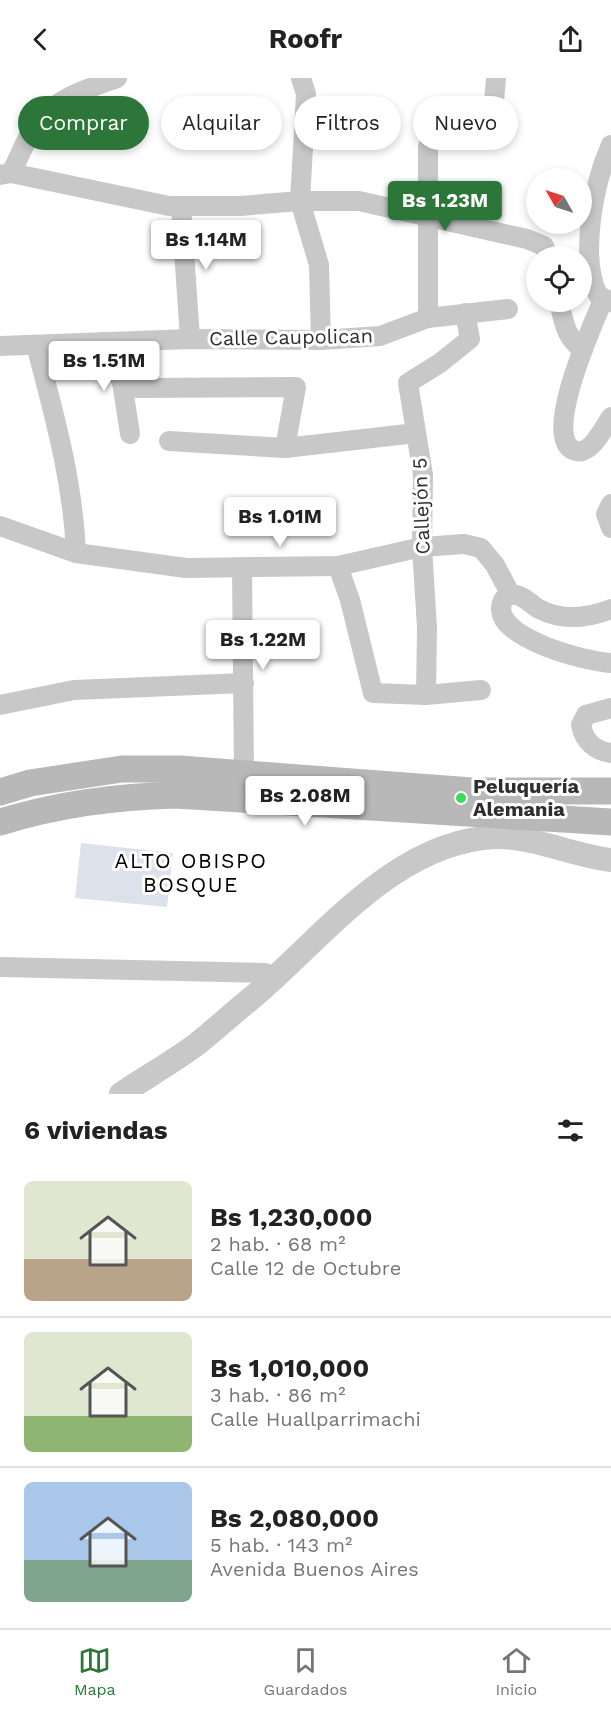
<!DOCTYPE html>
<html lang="es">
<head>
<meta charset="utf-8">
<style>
  :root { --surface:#fff; --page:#f2f2f2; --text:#222; --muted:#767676; --line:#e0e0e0; --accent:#2d7639 }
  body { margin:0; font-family:"Work Sans",sans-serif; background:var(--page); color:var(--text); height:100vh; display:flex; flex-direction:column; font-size:22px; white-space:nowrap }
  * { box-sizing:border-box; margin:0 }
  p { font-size:20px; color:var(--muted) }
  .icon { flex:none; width:33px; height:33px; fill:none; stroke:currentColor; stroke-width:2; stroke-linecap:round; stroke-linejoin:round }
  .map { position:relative; height:1016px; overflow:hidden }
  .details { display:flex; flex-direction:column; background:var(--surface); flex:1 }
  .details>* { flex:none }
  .banner { position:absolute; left:18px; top:18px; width:576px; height:54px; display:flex; gap:12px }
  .needle { width:39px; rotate:309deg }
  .buttons { position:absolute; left:526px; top:90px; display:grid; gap:12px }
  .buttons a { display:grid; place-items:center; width:66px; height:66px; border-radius:50%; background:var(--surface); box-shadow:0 3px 9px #0003; font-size:30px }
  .price { position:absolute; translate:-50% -51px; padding:0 14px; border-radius:6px; background:#fff; color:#222; font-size:20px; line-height:39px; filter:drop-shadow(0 2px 3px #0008) }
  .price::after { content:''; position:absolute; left:50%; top:36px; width:18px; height:14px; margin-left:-9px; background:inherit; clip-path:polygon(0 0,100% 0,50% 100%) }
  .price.on { background:var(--accent); color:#fff }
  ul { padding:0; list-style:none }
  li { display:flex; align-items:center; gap:18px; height:150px; padding:0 24px }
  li+li { border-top:2px solid var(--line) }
  li span { display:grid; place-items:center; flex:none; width:168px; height:120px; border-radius:9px; color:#555 }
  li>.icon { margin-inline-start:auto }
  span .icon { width:72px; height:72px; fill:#fffc; stroke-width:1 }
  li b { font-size:26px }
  h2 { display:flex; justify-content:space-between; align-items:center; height:72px; padding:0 24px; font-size:26px }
  .tag { padding:0 21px; border-radius:27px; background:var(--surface); box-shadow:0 3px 9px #0003; font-size:21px; line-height:54px }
  .tag.on { background:var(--accent); color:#fff }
  header { display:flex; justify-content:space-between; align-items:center; height:78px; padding:0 24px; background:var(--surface); font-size:27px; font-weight:700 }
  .tab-bar { display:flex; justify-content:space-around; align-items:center; height:84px; border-top:2px solid var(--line); background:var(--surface); font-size:16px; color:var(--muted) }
  .tab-bar a { display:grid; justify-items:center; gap:3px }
  .tab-bar .on { color:var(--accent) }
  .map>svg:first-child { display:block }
  .pitch { fill:#dde1eb }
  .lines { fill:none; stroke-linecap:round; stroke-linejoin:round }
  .minor { stroke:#c8c8c8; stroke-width:20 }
  .tertiary { stroke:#c8c8c8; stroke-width:24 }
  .secondary { stroke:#b8b8b8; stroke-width:27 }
  .poi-dot { fill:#3adc55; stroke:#fff; stroke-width:2 }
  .labels { text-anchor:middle; stroke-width:6; stroke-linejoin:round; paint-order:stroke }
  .street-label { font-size:20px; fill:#2e2e2e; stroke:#fff }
  .poi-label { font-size:20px; font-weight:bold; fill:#2e2e2e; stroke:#fff; text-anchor:start }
  .neighbourhood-label { font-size:21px; letter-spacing:1.5px; fill:#000; stroke:#fff }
</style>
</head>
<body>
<header><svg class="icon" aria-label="back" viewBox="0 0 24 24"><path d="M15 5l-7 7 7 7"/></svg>Roofr<svg class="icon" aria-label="share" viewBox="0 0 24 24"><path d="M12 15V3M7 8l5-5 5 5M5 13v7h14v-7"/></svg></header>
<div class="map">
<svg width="611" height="1016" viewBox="0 0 611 1016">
  <rect width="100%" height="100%" fill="#fff"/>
  <path class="pitch" d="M81,765l92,10 -6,54 -92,-9z"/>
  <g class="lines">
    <g class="minor">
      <path d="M301,0l5,16 -6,107 19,64 2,75"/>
      <path d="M492,49l4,-49"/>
      <path d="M611,67c-17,37 -32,112 -13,150l13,7"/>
      <path d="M428,68v172"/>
      <path d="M11,95c8,-15 14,-32 23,-46 18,-28 53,-38 83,-49"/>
      <path d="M0,97l11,-2 158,33h71l60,-5h59l168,38 17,7 4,10"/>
      <path d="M181,128l9,133"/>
      <path d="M603,222c-9,22 -64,142 -27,151 15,4 29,-25 35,-34"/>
      <path d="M559,224c5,20 6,35 24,48"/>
      <path d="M102,264l20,40 8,52"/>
      <path d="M36,267c18,69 37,136 40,208"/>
      <path d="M0,268l190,-7 131,1 59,-4 48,-18 80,-9"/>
      <path d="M122,304l15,6 159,-1 -11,61"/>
      <path d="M169,363l116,7 131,-15"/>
      <path d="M611,426l-5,10 5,14"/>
      <path d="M0,448l76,27 110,15 152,-2 84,-19 42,-3 17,4 14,17 16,30"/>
      <path d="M338,488l12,34 23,93 53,2 55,-5"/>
      <path d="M242,489l2,208"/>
      <path d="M611,531c-23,9 -49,12 -72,0 -7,-4 -15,-13 -23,-14 -6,-1 -13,2 -14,8 -11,35 86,59 109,60"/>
      <path d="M426,617l1,-67 -5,-81 1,-72 -15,-92 32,-20 30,-24 -5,-26"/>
      <path d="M0,627l74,-15 170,-7"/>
      <path d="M611,630l-25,7 -5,10c3,16 14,26 30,28"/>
      <path d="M0,889l265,6 11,5"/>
    </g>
    <path class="tertiary" d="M121,1016c25,-17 52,-32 76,-50 19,-15 37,-32 56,-47 71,-60 141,-155 242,-160 37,-1 80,19 116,23"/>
    <g class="secondary">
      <path d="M0,714l30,-9 92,-14h58l292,22h139"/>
      <path d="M0,744c60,-18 113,-25 176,-27l435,27"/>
    </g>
  </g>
  <circle class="poi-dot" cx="461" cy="720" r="6"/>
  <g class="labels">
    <g class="street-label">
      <text transform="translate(291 259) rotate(-1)" y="7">Calle Caupolican</text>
      <text transform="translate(421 428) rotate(-92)" y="7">Callejón 5</text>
    </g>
    <g class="poi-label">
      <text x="473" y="715">Peluquería<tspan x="473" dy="23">Alemania</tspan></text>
    </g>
    <g class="neighbourhood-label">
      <text x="191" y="790">ALTO OBISPO<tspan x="191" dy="24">BOSQUE</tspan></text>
    </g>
  </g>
</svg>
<div class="buttons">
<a><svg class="needle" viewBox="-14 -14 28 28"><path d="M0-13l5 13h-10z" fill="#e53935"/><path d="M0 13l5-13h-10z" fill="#767676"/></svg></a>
<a><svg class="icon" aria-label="locate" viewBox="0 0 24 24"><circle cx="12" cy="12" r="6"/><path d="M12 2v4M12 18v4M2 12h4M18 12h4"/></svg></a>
</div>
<b class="price on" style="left:445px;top:154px">Bs 1.23M</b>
<b class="price" style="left:206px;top:193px">Bs 1.14M</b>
<b class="price" style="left:104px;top:314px">Bs 1.51M</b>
<b class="price" style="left:280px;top:470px">Bs 1.01M</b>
<b class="price" style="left:263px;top:593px">Bs 1.22M</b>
<b class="price" style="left:305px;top:749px">Bs 2.08M</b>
<div class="banner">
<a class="tag on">Comprar</a>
<a class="tag">Alquilar</a>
<a class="tag">Filtros</a>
<a class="tag">Nuevo</a>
</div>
</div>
<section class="details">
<h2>6 viviendas<svg class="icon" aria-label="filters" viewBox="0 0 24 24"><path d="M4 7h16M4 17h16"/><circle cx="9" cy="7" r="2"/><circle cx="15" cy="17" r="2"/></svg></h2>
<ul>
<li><span style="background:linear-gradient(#dfe7d0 65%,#b9a48a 0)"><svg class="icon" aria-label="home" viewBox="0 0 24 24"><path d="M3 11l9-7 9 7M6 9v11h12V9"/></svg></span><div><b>Bs 1,230,000</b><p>2 hab. · 68 m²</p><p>Calle 12 de Octubre</p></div></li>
<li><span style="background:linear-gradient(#dfe7d0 70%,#8fb573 0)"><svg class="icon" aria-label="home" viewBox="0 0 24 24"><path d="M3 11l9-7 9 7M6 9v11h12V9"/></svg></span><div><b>Bs 1,010,000</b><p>3 hab. · 86 m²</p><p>Calle Huallparrimachi</p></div></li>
<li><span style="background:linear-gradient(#a9c7e8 65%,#7fa58c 0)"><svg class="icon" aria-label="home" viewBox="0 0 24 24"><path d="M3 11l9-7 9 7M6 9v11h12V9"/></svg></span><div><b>Bs 2,080,000</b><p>5 hab. · 143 m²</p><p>Avenida Buenos Aires</p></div></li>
</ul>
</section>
<nav class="tab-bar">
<a class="on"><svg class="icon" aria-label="map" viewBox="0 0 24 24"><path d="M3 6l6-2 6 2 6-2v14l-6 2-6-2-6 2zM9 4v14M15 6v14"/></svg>Mapa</a>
<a><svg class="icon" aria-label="saved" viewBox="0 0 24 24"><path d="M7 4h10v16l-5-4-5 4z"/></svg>Guardados</a>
<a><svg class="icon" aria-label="home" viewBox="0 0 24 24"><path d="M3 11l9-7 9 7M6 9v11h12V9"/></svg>Inicio</a>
</nav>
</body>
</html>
